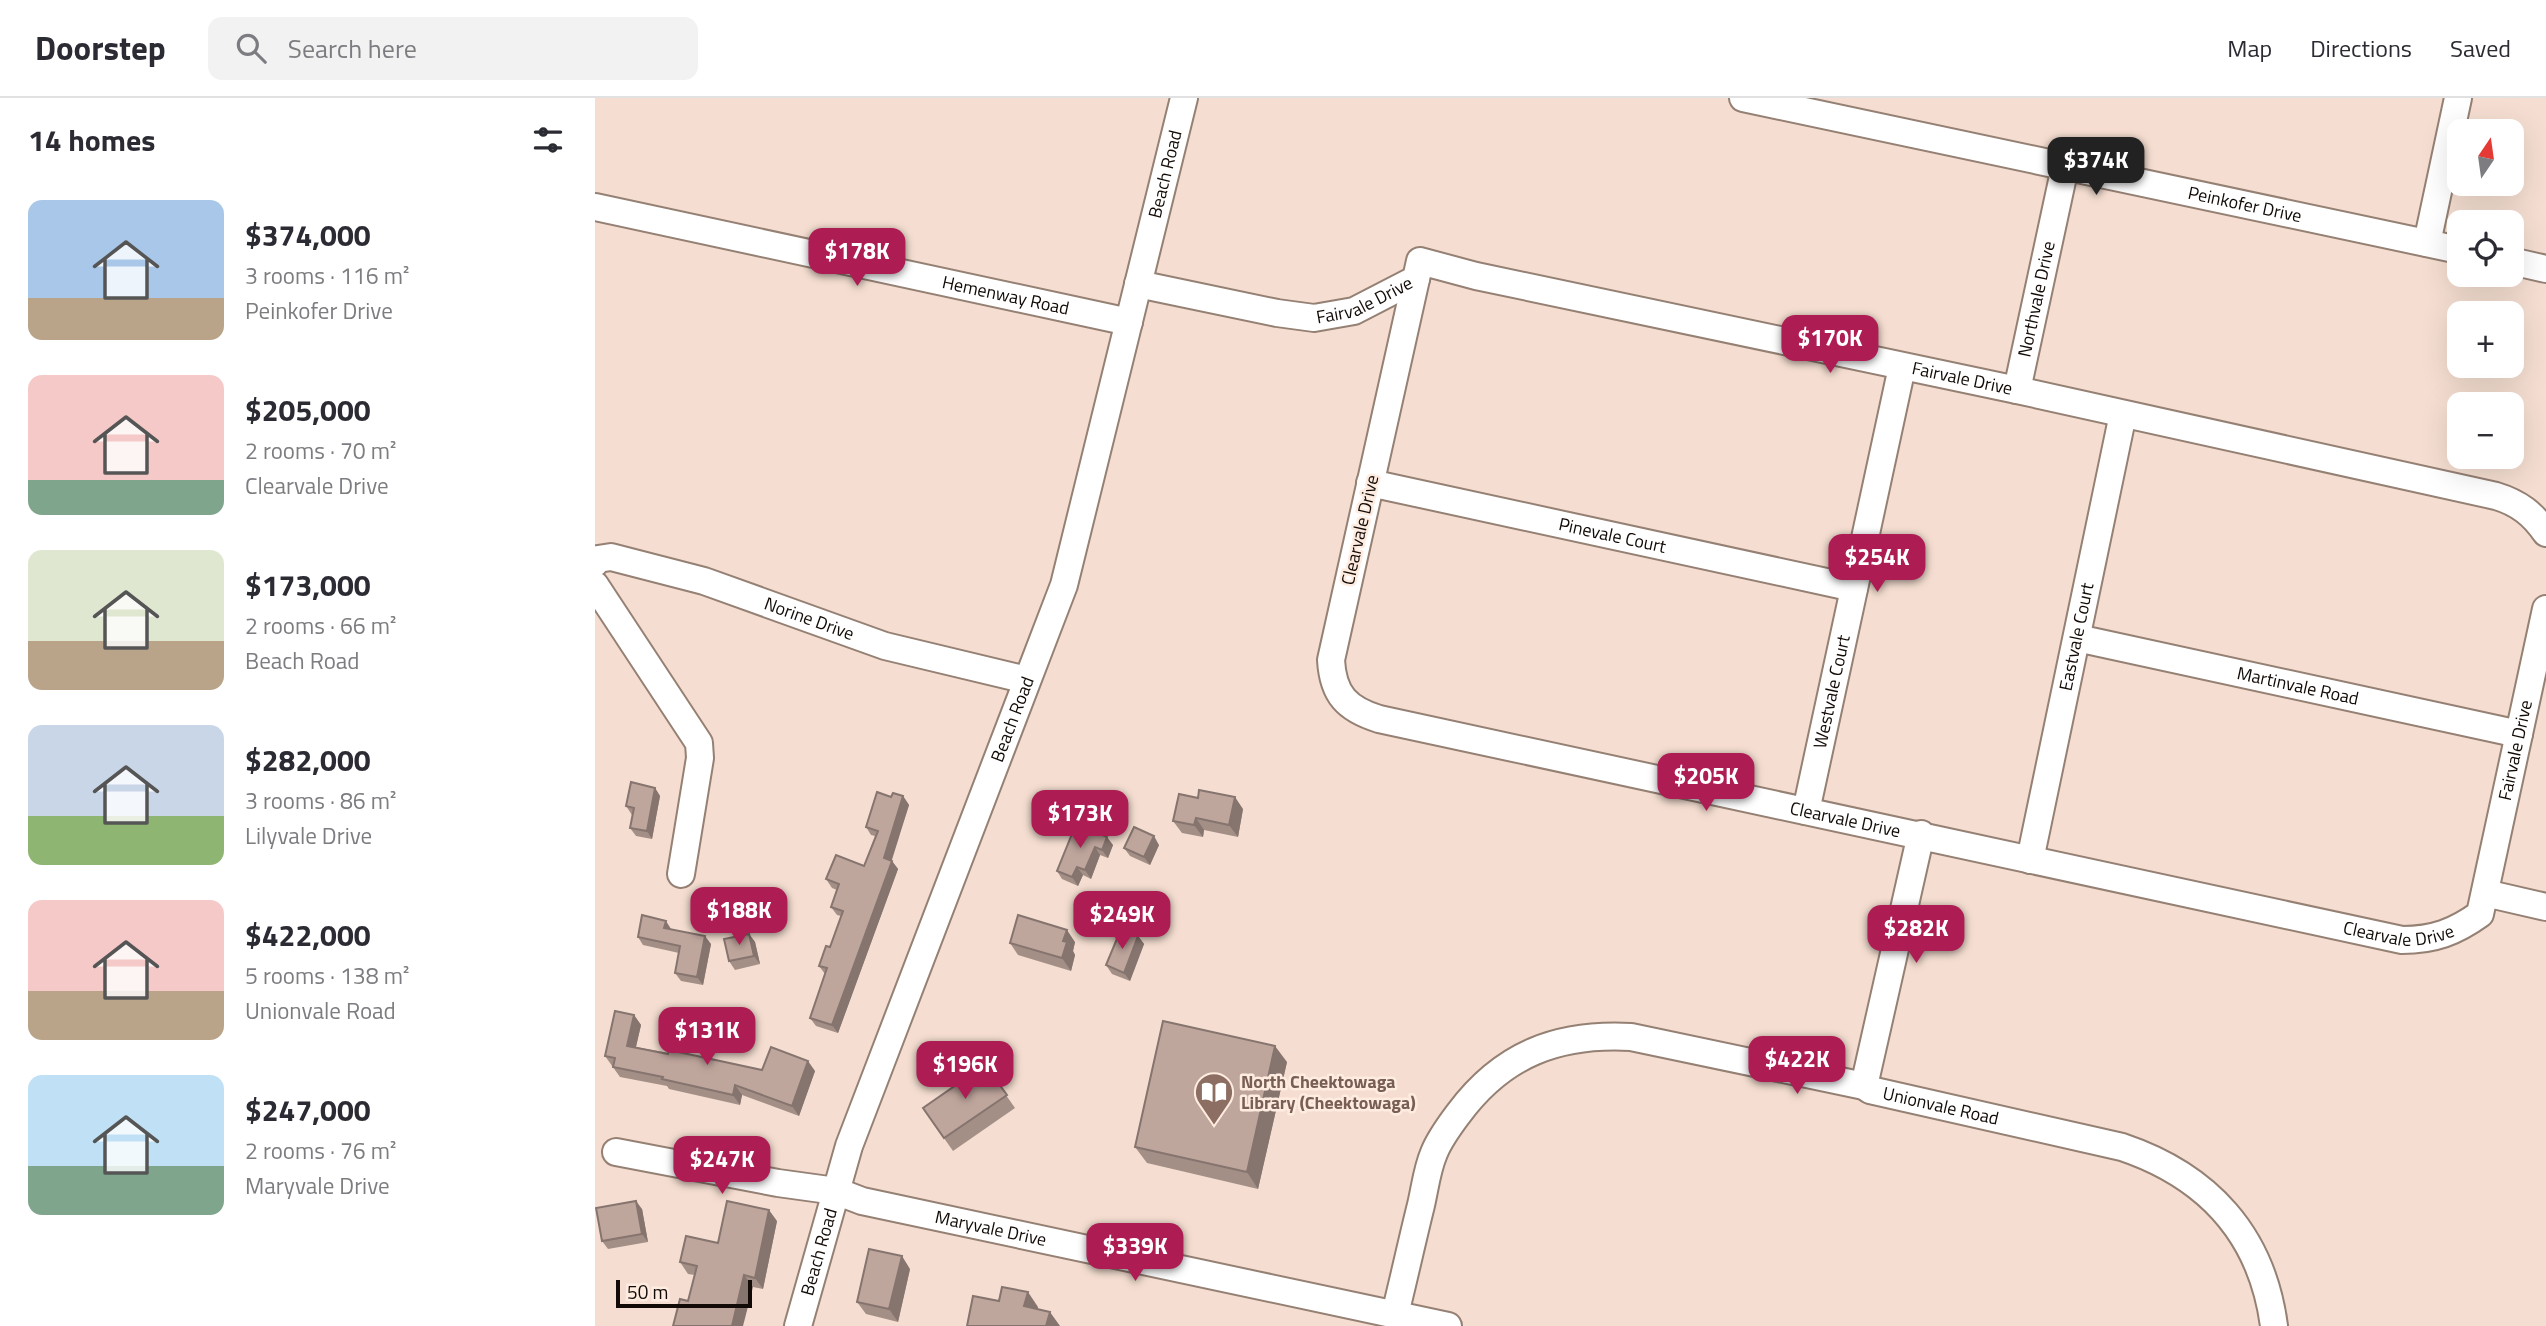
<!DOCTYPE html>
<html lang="en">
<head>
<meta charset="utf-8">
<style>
  :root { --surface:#fff; --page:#f2f2f3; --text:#2b2b33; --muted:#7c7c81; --line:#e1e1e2; --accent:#ad1c53 }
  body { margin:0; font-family:"Titillium Web",sans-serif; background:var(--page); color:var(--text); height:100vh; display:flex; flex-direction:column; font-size:26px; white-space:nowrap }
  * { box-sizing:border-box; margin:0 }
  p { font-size:23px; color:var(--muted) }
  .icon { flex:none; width:38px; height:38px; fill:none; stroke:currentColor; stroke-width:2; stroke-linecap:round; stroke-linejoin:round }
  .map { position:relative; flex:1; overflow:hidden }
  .details { display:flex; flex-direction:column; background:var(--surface); width:595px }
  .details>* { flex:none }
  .needle { width:46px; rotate:13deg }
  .controls { position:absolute; left:1852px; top:21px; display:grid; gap:14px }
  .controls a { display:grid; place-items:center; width:77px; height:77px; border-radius:14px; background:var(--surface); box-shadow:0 7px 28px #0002; font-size:35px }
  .scale { position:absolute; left:21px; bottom:18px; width:136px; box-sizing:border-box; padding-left:7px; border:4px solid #110a06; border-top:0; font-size:19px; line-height:24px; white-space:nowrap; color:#110a06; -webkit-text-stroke:5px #ffece1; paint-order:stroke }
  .price { position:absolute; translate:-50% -60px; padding:0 16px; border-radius:14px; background:var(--accent); color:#fff; font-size:23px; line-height:46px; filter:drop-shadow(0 2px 4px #0008) }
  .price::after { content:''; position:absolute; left:50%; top:42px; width:21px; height:16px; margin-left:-10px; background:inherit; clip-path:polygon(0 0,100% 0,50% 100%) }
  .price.selected { background:#222; color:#fff }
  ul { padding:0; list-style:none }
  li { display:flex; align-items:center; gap:21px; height:175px; padding:0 28px }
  li span { display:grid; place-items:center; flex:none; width:196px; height:140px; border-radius:14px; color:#555 }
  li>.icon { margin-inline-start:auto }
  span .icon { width:84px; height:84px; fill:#fffc; stroke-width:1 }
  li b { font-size:30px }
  h2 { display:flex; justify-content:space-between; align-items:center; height:84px; padding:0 28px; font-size:30px }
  header { display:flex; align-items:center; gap:42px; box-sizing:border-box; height:98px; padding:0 35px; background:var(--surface); border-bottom:2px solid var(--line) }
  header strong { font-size:33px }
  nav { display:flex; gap:38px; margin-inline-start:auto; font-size:24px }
  .search { width:490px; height:63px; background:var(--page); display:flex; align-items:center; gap:18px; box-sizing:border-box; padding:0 24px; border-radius:14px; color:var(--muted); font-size:26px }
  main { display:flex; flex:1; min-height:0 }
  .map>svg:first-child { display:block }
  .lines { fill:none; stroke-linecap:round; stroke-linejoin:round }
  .minor-casing { stroke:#958074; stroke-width:30 }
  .minor { stroke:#fff; stroke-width:26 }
  .wall { fill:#a48f87 }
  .shaded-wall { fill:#86746e }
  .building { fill:#bfa69d; stroke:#86746e; stroke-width:2 }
  .labels { text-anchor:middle; stroke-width:5; stroke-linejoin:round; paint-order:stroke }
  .street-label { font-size:18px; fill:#110a06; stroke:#ffece1 }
  .education-label { font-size:18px; font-weight:bold; fill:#785e54; stroke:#ffece1; text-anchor:start }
</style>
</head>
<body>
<header>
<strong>Doorstep</strong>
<div class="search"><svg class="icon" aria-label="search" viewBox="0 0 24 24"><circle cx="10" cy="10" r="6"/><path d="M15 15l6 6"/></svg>Search here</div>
<nav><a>Map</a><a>Directions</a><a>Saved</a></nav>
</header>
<main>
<section class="details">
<h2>14 homes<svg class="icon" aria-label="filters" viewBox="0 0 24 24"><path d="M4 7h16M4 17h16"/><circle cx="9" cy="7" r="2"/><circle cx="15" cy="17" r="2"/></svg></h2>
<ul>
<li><span style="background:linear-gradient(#a9c7e8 70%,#b9a48a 0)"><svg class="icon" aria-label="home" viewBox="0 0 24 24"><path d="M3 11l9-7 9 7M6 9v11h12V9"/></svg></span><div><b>$374,000</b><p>3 rooms · 116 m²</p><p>Peinkofer Drive</p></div></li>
<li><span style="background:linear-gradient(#f6c9c9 75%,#7fa58c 0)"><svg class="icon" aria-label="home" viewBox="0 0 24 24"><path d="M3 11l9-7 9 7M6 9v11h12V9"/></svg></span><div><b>$205,000</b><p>2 rooms · 70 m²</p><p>Clearvale Drive</p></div></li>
<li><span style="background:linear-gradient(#dfe7d0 65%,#b9a48a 0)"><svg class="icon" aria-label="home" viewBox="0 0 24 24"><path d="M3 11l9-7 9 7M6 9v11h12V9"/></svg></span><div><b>$173,000</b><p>2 rooms · 66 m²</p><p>Beach Road</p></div></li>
<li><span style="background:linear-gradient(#c9d6e8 65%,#8fb573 0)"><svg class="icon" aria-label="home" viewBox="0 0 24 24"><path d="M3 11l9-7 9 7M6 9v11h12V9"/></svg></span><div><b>$282,000</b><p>3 rooms · 86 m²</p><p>Lilyvale Drive</p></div></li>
<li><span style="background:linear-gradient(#f6c9c9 65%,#b9a48a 0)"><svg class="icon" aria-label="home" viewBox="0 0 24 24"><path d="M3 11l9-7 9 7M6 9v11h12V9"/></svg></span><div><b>$422,000</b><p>5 rooms · 138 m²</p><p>Unionvale Road</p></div></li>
<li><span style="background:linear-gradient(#bfe0f5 65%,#7fa58c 0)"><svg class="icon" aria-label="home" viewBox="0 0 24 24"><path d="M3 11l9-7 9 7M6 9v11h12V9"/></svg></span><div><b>$247,000</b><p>2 rooms · 76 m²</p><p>Maryvale Drive</p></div></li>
</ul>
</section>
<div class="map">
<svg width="1951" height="1228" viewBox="0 0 1951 1228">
  <rect width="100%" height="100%" fill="#f5ded1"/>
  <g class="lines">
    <g class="minor-casing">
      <g id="minor">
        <path id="s1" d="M1148,0l716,152"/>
        <path id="s2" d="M0,109l534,115"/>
        <path d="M1832,145l31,-145"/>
        <path d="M1916,163l35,8"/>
        <path id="s3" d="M821,181l-85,381c2,35 16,49 48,59l1023,221c32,0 53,-8 78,-26l66,-305"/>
        <path id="s4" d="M543,186l139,29 37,5 40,-7 62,-32 4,-18 56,15 541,114 479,106c23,7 37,18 50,37"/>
        <path id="s5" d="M1422,292l48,-223"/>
        <path id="s6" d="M775,385l484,105"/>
        <path id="s7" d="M0,465l3,-4 13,-2 93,24 181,65 142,34"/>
        <path d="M0,487l104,158 1,15 -19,116"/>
        <path id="s8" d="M1482,540l442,96"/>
        <path id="s9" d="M1211,713l96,-444"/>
        <path id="s10" d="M1435,762l93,-446"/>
        <path d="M1890,795l61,14"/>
        <path d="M1269,988l57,-252"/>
        <path id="s11" d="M21,1054l162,31 58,8 26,10 586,125"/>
        <path id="s12" d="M800,1216c9,-36 17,-73 26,-109 4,-17 6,-36 13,-52 6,-15 16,-28 25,-40 44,-59 99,-80 172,-76l233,49 6,4 252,57c86,29 140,88 152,179"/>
        <path id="s13" d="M203,1228l51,-180 215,-561 120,-487"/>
      </g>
    </g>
    <use href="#minor" class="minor"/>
  </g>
  <g class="wall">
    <path d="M60,690l5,8 -8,43 -16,-3 -6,-8 3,-13h-1l-6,-9z"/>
    <path d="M308,698l6,9 -18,55 7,9 -60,164 -22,-7 -6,-8 15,-44 -6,-8 11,-19 11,-31 -4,-1 -6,-8 6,-17 -5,-2 -6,-9 38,-13 11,-30 -4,-1 -5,-8 25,-30z"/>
    <path d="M648,711l-5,28 -34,-7 -1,7 -21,-4 -9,-12z"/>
    <path d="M481,726l37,21 -5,13 -8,-3 -9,24 -8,-4 -5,11 -16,-7 -5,-8z"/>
    <path d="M564,747l-9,20 -20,-9 -6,-8z"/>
    <path d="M76,831l40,15 -8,41 -22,-4 -6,-8 4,-20 -36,-8 -5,-8z"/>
    <path d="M154,836l6,8 5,22 -25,6 -6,-9z"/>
    <path d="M543,838l6,8 -14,37 -18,-7 -6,-9z"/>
    <path d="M480,844l-2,9 2,4 -4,16 -53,-16 -8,-12z"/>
    <path d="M39,917l7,10 -5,22 126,23 53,1 -16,45 -57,-21 -2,10 -71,-16 -2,-3 -47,-9 -15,-21z"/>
    <path d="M692,964l-29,127 -111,-26 -12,-16z"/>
    <path d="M390,967l30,43 -62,43 -30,-43z"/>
    <path d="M47,1111l6,33 -40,7 -6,-8z"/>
    <path d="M182,1123l-14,68 -10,-2 -65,14 7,-26 -7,-1 -8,-12 38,-19z"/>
    <path d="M315,1171l-12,53 -32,-8 -9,-12z"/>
  </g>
  <g class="shaded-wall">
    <path d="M60,690l5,8 -8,43 -5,-8z"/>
    <path d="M308,698l6,9 -19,61 -6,-8z"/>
    <path d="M640,699l8,12 -5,28 -9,-12z"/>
    <path d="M601,720l8,12 -1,7 -9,-12z"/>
    <path d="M559,738l5,9 -9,20 -6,-8z"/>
    <path d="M512,739l6,8 -5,13 -6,-8z"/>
    <path d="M500,749l5,8 -9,24 -6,-9z"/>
    <path d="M297,763l6,8 -60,164 -6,-8z"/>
    <path d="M482,769l6,8 -5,11 -6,-9z"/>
    <path d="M71,823l5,8 -7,-1z"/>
    <path d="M472,832l8,12 -2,9 2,4 -4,16 -9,-13 1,-17z"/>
    <path d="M154,836l6,8 5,22 -6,-8z"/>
    <path d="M110,838l6,8 -8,41 -6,-8z"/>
    <path d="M543,838l6,8 -14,37 -6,-8z"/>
    <path d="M39,917l7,10 -7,30 -7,-9z"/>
    <path d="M680,948l12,16 -29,127 -11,-17z"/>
    <path d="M213,963l7,10 -16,45 -7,-10z"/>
    <path d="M140,987l7,10 -2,10 -7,-10z"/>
    <path d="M41,1103l6,8 6,33 -6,-8z"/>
    <path d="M174,1112l8,11 -14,68 -8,-11z"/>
    <path d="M307,1158l8,13 -12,53 -9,-13z"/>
    <path d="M149,1177l9,12 -10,39h-11z"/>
    <path d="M433,1194l10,15 -3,14 -11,-15z"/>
    <path d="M455,1214l10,14h-14z"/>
  </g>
  <g class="building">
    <path d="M36,684l24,6 -8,43 -17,-3 4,-20 -8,-2z"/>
    <path d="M604,692l36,7 -6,28 -33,-7 -2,7 -21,-4 6,-27 19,4z"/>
    <path d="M282,694l14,5 2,-4 10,3 -19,62 8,3 -60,164 -22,-7 17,-50 -8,-2 7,-20 4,1 13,-36 -12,-4 8,-23 -13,-5 10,-24 28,11 14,-35 -12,-4z"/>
    <path d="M481,726l31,13 -5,13 -7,-3 -10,23 -8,-3 -5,10 -15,-6z"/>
    <path d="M539,729l20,9 -10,21 -20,-9z"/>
    <path d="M47,817l24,6 -2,7 41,8 -8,41 -22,-4 5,-27 -42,-9z"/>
    <path d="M423,817l49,15 -4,11 4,1 -5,16 -52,-15z"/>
    <path d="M526,831l17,7 -14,37 -18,-8z"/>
    <path d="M154,836l5,22 -25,5 -5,-22z"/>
    <path d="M20,913l19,4 -7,31 41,8 1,-4 93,20 9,-23 37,14 -16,45 -57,-21 -2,10 -71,-16 1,-2 -50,-10 2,-9 -10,-2z"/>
    <path d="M568,923l112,25 -28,126 -112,-25z"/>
    <path d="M390,967l22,30 -63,43 -21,-30z"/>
    <path d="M41,1103l6,33 -40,7 -6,-33z"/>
    <path d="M132,1103l42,9 -14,68 -11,-3 -12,51h-59l7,-27 8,2 9,-35 -17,-4 6,-26 32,7z"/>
    <path d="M274,1151l33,7 -13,53 -32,-7z"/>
    <path d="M407,1189l26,5 -4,14 26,6 -4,14h-79l6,-30 26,5z"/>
  </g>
  <defs>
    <g id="library-pin" transform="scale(2.0125)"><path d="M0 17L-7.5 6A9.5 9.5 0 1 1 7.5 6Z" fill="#8d6e63" stroke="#ffece1"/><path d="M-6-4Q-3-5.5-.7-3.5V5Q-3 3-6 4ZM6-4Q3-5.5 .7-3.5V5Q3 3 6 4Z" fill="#fff"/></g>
  </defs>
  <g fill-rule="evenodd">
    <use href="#library-pin" x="619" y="994"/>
  </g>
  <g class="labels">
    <g class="street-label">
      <text dy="6" stroke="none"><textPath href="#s13" startOffset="1211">Beach Road</textPath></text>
      <text dy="6" stroke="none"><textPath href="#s1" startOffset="513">Peinkofer Drive</textPath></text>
      <text dy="6" stroke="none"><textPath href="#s2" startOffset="420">Hemenway Road</textPath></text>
      <text dy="6" stroke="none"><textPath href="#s4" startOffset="233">Fairvale Drive</textPath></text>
      <text dy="6" stroke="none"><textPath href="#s5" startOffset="93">Northvale Drive</textPath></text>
      <text dy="6" stroke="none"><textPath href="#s4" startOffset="863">Fairvale Drive</textPath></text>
      <text transform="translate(765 432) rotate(-77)" y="6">Clearvale Drive</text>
      <text dy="6" stroke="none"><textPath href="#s6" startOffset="248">Pinevale Court</textPath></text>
      <text dy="6" stroke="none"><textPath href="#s7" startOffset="226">Norine Drive</textPath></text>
      <text dy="6" stroke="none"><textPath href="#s10" startOffset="228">Eastvale Court</textPath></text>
      <text dy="6" stroke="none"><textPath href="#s8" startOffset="226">Martinvale Road</textPath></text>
      <text dy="6" stroke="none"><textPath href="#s9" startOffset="122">Westvale Court</textPath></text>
      <text dy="6" stroke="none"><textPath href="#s13" startOffset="644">Beach Road</textPath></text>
      <text dy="6" stroke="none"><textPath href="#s3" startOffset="1771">Fairvale Drive</textPath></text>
      <text dy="6" stroke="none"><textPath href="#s3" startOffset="950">Clearvale Drive</textPath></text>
      <text dy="6" stroke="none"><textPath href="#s3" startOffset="1516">Clearvale Drive</textPath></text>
      <text dy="6" stroke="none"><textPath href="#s12" startOffset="728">Unionvale Road</textPath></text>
      <text dy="6" stroke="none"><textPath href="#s11" startOffset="383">Maryvale Drive</textPath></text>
      <text dy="6" stroke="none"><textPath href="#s13" startOffset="77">Beach Road</textPath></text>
    </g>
    <g class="education-label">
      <text x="646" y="990">North Cheektowaga<tspan x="646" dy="21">Library (Cheektowaga)</tspan></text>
    </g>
  </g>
</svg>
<div class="controls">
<a><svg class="needle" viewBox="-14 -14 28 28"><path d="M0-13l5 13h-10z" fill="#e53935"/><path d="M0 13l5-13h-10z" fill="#7c7c81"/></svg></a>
<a><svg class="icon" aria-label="locate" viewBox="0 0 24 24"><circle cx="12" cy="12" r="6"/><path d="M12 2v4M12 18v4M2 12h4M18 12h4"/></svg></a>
<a>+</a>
<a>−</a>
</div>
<div class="scale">50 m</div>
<b class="price selected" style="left:1501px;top:99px">$374K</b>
<b class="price" style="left:262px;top:190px">$178K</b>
<b class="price" style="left:1235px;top:277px">$170K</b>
<b class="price" style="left:1282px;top:496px">$254K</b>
<b class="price" style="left:1111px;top:715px">$205K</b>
<b class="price" style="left:485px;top:752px">$173K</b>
<b class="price" style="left:144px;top:849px">$188K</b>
<b class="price" style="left:527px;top:853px">$249K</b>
<b class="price" style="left:1321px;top:867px">$282K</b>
<b class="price" style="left:112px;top:969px">$131K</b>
<b class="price" style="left:1202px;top:998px">$422K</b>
<b class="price" style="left:370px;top:1003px">$196K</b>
<b class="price" style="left:127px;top:1098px">$247K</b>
<b class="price" style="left:540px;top:1185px">$339K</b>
</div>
</main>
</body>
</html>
